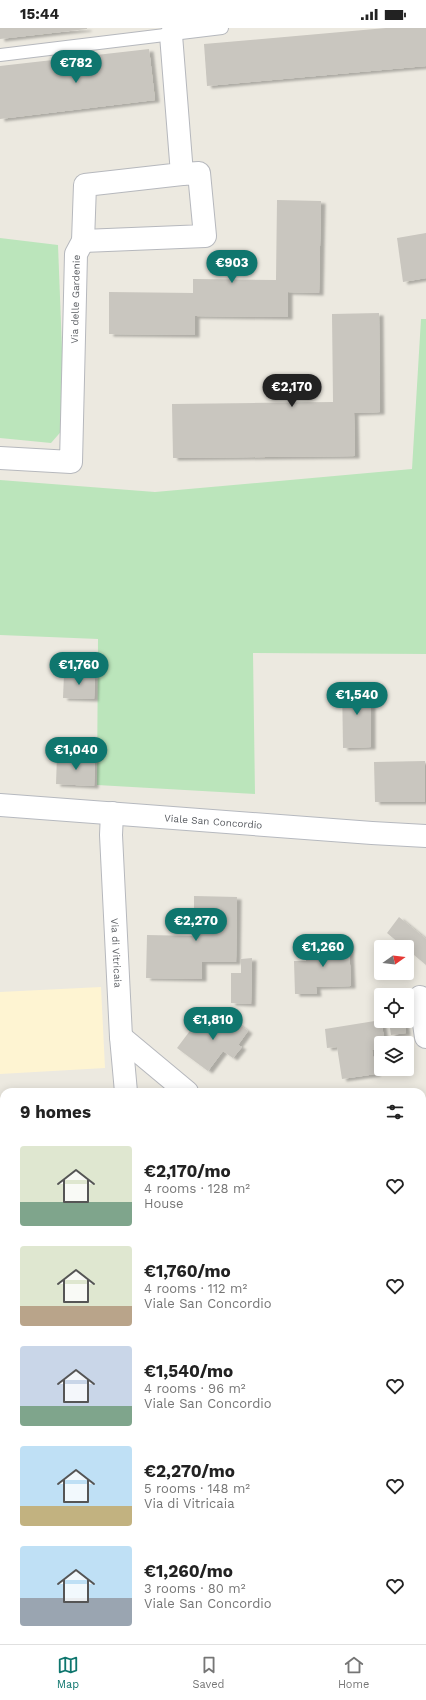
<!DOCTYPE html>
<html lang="en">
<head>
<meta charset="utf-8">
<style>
  :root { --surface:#fff; --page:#f6f6f6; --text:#222; --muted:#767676; --line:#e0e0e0; --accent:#0f766e }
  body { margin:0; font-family:"Work Sans",sans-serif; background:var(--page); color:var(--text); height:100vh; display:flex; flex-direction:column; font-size:15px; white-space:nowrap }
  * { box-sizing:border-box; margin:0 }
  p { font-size:13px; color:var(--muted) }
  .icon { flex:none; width:22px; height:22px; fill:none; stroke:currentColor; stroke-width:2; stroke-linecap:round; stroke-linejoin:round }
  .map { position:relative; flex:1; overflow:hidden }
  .side { position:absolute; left:0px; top:1060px; width:426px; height:556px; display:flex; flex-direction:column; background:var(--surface); border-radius:12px 12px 0 0; box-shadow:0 2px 10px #0003 }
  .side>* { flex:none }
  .needle { width:26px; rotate:76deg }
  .controls { position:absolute; left:374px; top:912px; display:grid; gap:8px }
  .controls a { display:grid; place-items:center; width:40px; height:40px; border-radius:4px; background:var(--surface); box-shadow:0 2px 10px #0003; font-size:20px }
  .price { position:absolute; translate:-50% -34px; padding:0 9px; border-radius:14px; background:var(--accent); color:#fff; font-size:13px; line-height:26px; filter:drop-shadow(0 1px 2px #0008) }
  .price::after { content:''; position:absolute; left:50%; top:24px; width:12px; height:9px; margin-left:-6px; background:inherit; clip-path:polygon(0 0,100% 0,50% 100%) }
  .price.selected { background:#222; color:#fff }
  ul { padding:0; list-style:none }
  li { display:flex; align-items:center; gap:12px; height:100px; padding:0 20px }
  li span { display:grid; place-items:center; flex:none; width:112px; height:80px; border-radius:4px; color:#555 }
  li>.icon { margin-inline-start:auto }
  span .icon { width:48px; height:48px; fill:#fffc; stroke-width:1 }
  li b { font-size:17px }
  h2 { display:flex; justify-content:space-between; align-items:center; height:48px; padding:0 20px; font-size:17px }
  .status { display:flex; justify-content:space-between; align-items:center; height:28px; padding:0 20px; background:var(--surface); direction:ltr }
  .status svg { height:11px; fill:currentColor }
  .tabs { display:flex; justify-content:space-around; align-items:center; height:56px; border-top:1px solid var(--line); background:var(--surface); font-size:11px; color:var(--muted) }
  .tabs a { display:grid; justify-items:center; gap:2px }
  .tabs .selected { color:var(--accent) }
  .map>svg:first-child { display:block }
  .commercial { fill:#fef4d2 }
  .green { fill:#bbe5bb }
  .building { fill:#c9c6bf; filter:url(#shadow) }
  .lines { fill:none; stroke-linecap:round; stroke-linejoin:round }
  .service-casing { stroke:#b6b8bd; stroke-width:14 }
  .minor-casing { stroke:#b6b8bd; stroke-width:24 }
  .secondary-casing { stroke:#b6b9bf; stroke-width:24 }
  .service { stroke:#fff; stroke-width:12 }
  .minor { stroke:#fff; stroke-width:22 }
  .secondary { stroke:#fff; stroke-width:22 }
  .labels { text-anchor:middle; stroke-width:3; stroke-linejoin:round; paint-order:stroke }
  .street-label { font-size:10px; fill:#595c61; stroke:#fff }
</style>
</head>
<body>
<div class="status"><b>15:44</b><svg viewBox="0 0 49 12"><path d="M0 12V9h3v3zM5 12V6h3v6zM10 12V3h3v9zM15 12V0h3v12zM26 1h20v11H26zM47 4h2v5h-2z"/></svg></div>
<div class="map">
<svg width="426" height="1616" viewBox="0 0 426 1616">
  <defs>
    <filter id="shadow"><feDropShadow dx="4.5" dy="2.5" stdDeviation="1" flood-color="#0004"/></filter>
  </defs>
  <rect width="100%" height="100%" fill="#ece9e0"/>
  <path class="commercial" d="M101,959l4,81 -105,6v-82z"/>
  <g class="green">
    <path d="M0,210l58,7 7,182 -14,16 -51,-5z"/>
    <path d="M421,291h5v335l-173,-1 2,141 -158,-9 1,-146 -98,-4v-155l155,12 257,-23z"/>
    <path d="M4,1493v49l-4,5v-53z"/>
    <path d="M422,1499l4,3v114h-148l-1,-4h145z"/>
  </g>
  <g class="building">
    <path d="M0,0h87v1l-87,10z"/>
    <path d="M386,0h40v38l-219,20 -3,-42z"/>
    <path d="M149,21l6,51 -155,19v-53z"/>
    <path d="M277,172l44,1 -2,92 -31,-1v25l-93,-1v19l-86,-1v-42l84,1v-14l83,1z"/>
    <path d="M426,205v45l-23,4 -6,-44z"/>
    <path d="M379,285l1,99 -26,1 1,43 -182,2 -1,-54 161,-2 -1,-88z"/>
    <path d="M64,646l31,1 -1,24 -31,-1z"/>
    <path d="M342,656h29v63l-28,1z"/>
    <path d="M57,728l38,2 -1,28 -38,-2z"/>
    <path d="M425,733v41h-50l-1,-40z"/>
    <path d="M194,868l43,1 -1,65h-34v17l-56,-1 1,-43 47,1z"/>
    <path d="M399,889l27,22v26l-19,-16v-2h-3l-17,-14z"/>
    <path d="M349,914l2,44 -35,1 1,7h-22l-1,-33h12v-18z"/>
    <path d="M252,930l-1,46 -20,-1v-30h10v-14z"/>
    <path d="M221,983l27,20 -10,14 4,2 -9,11 -10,-7 -15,20 -31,-23 21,-28 11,8z"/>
    <path d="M381,992l4,23h-4v5l-9,2 4,24 -34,5 -5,-32 -10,1 -2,-19z"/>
    <path d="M389,993h15l2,12 -15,2z"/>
    <path d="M4,1091v44h-4v-43z"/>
    <rect x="0" y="1301" width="4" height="36"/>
    <rect x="0" y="1398" width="4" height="25"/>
    <path d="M219,1612h35v4h-36z"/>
  </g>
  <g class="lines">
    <g class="service-casing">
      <g id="service">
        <path d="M0,27l222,-27"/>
        <path d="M0,1250h4"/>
        <path d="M0,1261h4"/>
      </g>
    </g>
    <g class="minor-casing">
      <g id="minor">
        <path d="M83,213l122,-5 -6,-63 -17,1"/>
        <path id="s1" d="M0,430l71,4 5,-208 7,-13 2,-56 97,-11 -11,-139"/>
        <path id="s2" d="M112,785l-1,22 10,202 5,55"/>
        <path d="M420,969l6,40"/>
        <path d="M121,1009l66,55"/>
        <path d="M422,1206l4,-5"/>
        <path d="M422,1238l4,3"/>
        <path d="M0,1575l4,-6"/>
      </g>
    </g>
    <g class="secondary-casing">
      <g id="secondary">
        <path id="s3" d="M0,777l372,28 54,3"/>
      </g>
    </g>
    <use href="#service" class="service"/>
    <use href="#minor" class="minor"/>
    <use href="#secondary" class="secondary"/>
  </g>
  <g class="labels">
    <g class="street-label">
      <text dy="4" stroke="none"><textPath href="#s1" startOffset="234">Via delle Gardenie</textPath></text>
      <text dy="4" stroke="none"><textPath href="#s3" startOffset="214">Viale San Concordio</textPath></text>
      <text dy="4" stroke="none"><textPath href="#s2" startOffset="140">Via di Vitricaia</textPath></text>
    </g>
  </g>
</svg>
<div class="controls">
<a><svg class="needle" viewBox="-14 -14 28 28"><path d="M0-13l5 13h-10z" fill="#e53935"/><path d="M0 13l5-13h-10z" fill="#767676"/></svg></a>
<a><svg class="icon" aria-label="locate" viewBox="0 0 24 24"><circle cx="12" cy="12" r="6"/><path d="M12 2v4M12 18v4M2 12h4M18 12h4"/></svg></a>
<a><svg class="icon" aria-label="layers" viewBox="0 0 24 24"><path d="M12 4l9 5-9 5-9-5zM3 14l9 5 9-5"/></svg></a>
</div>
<b class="price" style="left:76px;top:56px">€782</b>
<b class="price" style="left:232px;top:256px">€903</b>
<b class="price selected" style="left:292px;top:380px">€2,170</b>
<b class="price" style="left:79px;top:658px">€1,760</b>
<b class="price" style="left:357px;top:688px">€1,540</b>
<b class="price" style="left:76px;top:743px">€1,040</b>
<b class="price" style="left:196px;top:914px">€2,270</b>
<b class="price" style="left:323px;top:940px">€1,260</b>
<b class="price" style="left:213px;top:1013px">€1,810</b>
<section class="side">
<h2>9 homes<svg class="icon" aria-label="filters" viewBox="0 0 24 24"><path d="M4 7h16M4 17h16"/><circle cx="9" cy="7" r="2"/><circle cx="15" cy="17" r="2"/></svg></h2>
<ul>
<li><span style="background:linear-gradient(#dfe7d0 70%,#7fa58c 0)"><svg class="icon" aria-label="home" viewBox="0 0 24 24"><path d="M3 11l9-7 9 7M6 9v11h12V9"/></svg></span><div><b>€2,170/mo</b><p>4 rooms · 128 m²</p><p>House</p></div><svg class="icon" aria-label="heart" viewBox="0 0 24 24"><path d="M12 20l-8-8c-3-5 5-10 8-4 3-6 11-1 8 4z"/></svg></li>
<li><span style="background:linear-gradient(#dfe7d0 75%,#b9a48a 0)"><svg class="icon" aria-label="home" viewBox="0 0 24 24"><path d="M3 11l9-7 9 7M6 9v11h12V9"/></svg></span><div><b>€1,760/mo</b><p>4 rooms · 112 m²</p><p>Viale San Concordio</p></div><svg class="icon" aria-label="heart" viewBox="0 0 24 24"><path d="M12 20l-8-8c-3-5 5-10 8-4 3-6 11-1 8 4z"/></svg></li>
<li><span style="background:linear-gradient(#c9d6e8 75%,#7fa58c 0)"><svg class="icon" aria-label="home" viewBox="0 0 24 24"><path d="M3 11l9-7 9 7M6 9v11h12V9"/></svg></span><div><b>€1,540/mo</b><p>4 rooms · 96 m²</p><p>Viale San Concordio</p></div><svg class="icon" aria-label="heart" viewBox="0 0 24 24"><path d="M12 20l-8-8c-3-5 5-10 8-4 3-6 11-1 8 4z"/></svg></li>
<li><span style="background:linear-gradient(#bfe0f5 75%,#c2b280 0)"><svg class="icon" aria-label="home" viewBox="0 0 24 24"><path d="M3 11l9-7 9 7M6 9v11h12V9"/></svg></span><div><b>€2,270/mo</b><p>5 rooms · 148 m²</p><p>Via di Vitricaia</p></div><svg class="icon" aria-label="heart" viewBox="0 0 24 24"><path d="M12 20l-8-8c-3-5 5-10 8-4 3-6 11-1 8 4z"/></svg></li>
<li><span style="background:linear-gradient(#bfe0f5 65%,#9aa5b1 0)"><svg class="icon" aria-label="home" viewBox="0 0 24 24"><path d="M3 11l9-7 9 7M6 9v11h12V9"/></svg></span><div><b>€1,260/mo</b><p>3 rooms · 80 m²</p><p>Viale San Concordio</p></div><svg class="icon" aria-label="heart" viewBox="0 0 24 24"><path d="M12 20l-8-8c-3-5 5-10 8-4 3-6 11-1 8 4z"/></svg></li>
</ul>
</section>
</div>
<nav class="tabs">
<a class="selected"><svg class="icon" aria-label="map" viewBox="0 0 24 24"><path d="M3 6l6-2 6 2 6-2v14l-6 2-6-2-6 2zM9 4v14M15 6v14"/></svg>Map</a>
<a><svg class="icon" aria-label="saved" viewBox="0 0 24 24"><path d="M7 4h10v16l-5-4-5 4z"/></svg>Saved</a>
<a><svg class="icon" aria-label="home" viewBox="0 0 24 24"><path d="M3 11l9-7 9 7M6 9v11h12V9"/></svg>Home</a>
</nav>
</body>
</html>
